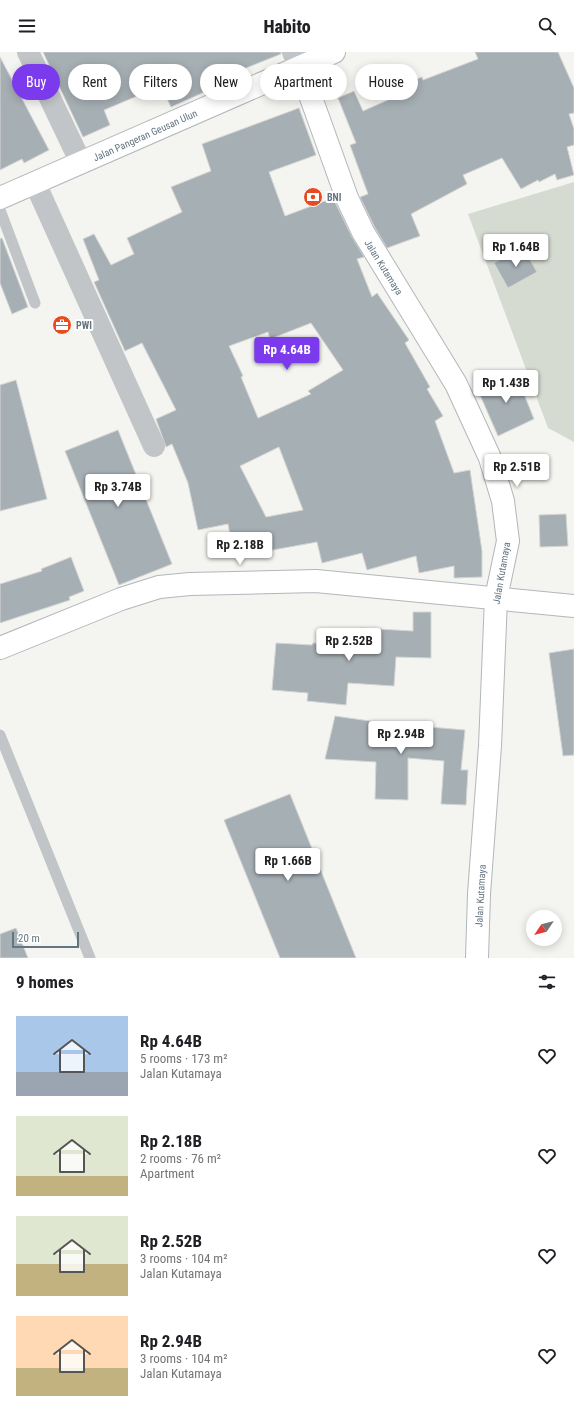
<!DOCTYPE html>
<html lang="en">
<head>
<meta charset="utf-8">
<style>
  :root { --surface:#fff; --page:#f6f6f6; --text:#202124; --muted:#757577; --accent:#7c3aed }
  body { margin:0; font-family:"Roboto Condensed",sans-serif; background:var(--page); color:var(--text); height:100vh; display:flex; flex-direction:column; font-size:15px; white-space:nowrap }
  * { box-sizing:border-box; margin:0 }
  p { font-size:13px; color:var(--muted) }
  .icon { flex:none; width:22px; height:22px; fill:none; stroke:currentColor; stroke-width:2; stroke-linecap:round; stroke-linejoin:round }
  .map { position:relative; height:906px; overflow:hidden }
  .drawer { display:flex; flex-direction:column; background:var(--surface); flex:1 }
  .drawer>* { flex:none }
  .banner { position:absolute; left:12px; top:12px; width:550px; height:36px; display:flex; gap:8px }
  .needle { width:26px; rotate:235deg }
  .fabs { position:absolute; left:526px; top:858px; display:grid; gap:8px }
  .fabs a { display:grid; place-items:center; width:36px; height:36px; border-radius:50%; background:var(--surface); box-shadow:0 2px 10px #0003; font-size:20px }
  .scale { position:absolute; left:12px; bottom:10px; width:67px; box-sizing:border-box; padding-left:4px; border:2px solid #637482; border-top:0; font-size:11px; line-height:14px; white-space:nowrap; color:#637482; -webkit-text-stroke:3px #fff; paint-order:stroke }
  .price { position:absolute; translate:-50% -34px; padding:0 9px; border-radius:4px; background:#fff; color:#222; font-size:13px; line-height:26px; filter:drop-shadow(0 1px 2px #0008) }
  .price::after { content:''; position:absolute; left:50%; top:24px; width:12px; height:9px; margin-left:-6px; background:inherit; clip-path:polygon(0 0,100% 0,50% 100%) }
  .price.on { background:var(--accent); color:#fff }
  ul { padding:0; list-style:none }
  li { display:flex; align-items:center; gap:12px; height:100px; padding:0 16px }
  li span { display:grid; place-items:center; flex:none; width:112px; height:80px; border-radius:0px; color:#555 }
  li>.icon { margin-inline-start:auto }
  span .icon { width:48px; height:48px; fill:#fffc; stroke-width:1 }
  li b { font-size:17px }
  h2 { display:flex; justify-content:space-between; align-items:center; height:48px; padding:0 16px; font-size:17px }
  .pill { padding:0 14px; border-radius:18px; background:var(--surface); box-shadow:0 2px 10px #0003; font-size:14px; line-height:36px }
  .pill.on { background:var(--accent); color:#fff }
  header { display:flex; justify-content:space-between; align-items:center; height:52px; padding:0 16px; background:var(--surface); font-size:18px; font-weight:800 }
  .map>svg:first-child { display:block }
  .green { fill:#d5dbd1 }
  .building { fill:#a6afb4; stroke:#d5d5d3; fill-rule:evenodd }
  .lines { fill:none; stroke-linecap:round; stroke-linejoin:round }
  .secondary-casing { stroke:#b1b7bb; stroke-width:24 }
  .lane { stroke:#c1c5c8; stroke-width:11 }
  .street { stroke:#c1c5c8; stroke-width:22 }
  .secondary { stroke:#fff; stroke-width:22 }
  .labels { text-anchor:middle; stroke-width:4; stroke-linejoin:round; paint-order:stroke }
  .street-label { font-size:10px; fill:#637482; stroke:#fff }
  .poi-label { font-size:10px; font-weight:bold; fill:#637482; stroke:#fff; text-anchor:start }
</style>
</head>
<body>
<header><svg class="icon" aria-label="menu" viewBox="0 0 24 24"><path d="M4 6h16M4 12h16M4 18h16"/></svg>Habito<svg class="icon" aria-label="search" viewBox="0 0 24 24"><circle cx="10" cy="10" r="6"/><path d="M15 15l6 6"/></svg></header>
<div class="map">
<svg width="574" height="906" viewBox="0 0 574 906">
  <rect width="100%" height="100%" fill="#f4f4f0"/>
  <path class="green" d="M574,130v260l-26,-14 -80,-214z"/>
  <g class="building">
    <path d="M43,0h238v2l-45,18 2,5 -67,30 -10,-21 -57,24 6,15 -27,12z"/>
    <path d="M475,0h83l16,36v25l-5,1 5,15v16l-7,2 7,28 -17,5 -2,-6 -16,8 -1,-2 -17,9 -19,-31 -39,17 4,9 -56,30 9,22 -33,12 -13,-22 -14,-29 8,-3 -18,-49 6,-2 -18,-45 16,-7 9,20 43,-19 -3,-8 19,-7 1,3 55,-21z"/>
    <path d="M0,5l49,93 -25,13 -2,-4 -22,11z"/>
    <path d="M299,56l17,47 -47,17 16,44 48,-18 19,39 12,20 -7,2 15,38 5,-4 32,47 -4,3 25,44 -3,2 16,27 -8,5 19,52 16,-3 12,81v26l-28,1v-12l-35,7 -3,-17 -49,14 -5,-17 -40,10 -5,-21 -83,15 -6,-33 -30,6 -10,-47 -16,-39 -6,3 -10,-28 20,-9 -34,-67 -17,8 -31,-69 5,-2 -16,-41 11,-5 17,31 23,-11 -7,-16 55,-26 -11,-25 40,-16 -9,-27zM311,271l32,47 -35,21 3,3 -53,24 -17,-41 2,-1 -14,-30 39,-14 2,7zM279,395l24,63 -37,7 -26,-51z"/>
    <path d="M2,186l26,69 -16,7 -12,-31v-44z"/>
    <path d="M523,195l14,25 -29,16 -14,-25z"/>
    <path d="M515,320l19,47 -36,17 -21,-48z"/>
    <path d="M16,328l31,119 -47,12v-126z"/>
    <path d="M118,378l54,134 -53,21 -54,-134z"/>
    <path d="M566,462l2,32 -28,1 -1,-32z"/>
    <path d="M71,505l13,34 -15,6 1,3 -70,23v-39l42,-13 -1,-2z"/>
    <path d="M413,560h18v46l-35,-1 -2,29 -46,-3 -2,22 -39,-4 1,-8 -36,-3 4,-47 36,2 1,-2 46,4 1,-19 53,3z"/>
    <path d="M574,597v106l-11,1 -14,-103z"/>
    <path d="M335,664l83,12v-2l47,4 -4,40h7l-2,35 -25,-1 3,-43 -36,-3v42l-33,-1 1,-37 -51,-3z"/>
    <path d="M290,742l66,164h-76l-56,-138z"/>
    <path d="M16,876l12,30h-28v-24z"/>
  </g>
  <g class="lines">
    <g class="secondary-casing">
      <g id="secondary">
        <path d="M300,15l47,131 16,34 93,152 34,74 13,43 5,40 -12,57 -6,148 -11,148 -2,64"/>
        <path d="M0,146l334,-146"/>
        <path d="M0,596l121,-49 38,-12 31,-3 126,-3 258,25"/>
      </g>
    </g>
    <g class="lane">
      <path d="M0,158l35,93"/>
      <path d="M0,683l90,223"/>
    </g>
    <g class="street">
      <path d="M28,0l53,111"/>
      <path d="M293,0l7,15"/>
      <path d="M35,131l119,263"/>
    </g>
    <use href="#secondary" class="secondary"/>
  </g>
  <defs>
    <g id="bank-disc" transform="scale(1)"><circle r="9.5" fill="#e54c20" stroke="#fff"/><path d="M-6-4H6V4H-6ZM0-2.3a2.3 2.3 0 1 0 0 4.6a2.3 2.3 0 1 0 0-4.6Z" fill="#fff"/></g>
    <g id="office-disc" transform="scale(1)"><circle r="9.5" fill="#e54c20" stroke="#fff"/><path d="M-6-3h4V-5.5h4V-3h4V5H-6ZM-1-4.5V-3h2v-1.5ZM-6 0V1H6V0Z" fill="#fff"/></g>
  </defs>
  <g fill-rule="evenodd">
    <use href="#bank-disc" x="313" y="145"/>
    <use href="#office-disc" x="62" y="273"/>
  </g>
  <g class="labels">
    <g class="street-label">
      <text transform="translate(145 83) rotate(-24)" y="4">Jalan Pangeran Geusan Ulun</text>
      <text transform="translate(384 215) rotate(58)" y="4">Jalan Kutamaya</text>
      <text transform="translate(501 521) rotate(-80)" y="4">Jalan Kutamaya</text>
      <text transform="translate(480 844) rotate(-87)" y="4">Jalan Kutamaya</text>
    </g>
    <g class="poi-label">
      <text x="327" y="149">BNI</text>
      <text x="76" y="277">PWI</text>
    </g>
  </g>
</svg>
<div class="fabs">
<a><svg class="needle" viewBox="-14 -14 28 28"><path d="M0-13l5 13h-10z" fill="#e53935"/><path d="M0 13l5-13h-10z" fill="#757577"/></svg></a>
</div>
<div class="scale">20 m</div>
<b class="price" style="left:516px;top:216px">Rp 1.64B</b>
<b class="price on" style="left:287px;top:319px">Rp 4.64B</b>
<b class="price" style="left:506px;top:352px">Rp 1.43B</b>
<b class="price" style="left:517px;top:436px">Rp 2.51B</b>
<b class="price" style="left:118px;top:456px">Rp 3.74B</b>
<b class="price" style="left:240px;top:514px">Rp 2.18B</b>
<b class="price" style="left:349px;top:610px">Rp 2.52B</b>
<b class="price" style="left:401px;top:703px">Rp 2.94B</b>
<b class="price" style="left:288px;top:830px">Rp 1.66B</b>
<div class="banner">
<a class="pill on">Buy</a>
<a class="pill">Rent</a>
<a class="pill">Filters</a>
<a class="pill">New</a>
<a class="pill">Apartment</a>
<a class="pill">House</a>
</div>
</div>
<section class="drawer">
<h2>9 homes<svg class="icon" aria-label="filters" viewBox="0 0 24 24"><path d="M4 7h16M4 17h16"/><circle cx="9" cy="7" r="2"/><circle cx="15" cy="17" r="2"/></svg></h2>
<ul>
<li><span style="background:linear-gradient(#a9c7e8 70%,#9aa5b1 0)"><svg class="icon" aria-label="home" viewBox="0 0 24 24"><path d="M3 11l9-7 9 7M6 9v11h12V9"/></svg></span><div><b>Rp 4.64B</b><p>5 rooms · 173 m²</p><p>Jalan Kutamaya</p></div><svg class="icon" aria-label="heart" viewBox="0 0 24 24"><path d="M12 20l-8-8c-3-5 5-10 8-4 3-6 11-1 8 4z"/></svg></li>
<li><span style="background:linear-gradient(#dfe7d0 75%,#c2b280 0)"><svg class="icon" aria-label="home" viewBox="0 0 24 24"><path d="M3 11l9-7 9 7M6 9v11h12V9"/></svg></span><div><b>Rp 2.18B</b><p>2 rooms · 76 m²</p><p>Apartment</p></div><svg class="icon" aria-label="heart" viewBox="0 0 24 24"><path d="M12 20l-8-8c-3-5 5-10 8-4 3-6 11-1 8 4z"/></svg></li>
<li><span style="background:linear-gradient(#dfe7d0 60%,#c2b280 0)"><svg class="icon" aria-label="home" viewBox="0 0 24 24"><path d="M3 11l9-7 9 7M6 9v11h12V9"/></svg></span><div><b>Rp 2.52B</b><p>3 rooms · 104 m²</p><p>Jalan Kutamaya</p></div><svg class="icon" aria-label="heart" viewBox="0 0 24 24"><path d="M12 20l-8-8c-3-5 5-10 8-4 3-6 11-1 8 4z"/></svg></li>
<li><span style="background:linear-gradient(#ffd9b3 65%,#c2b280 0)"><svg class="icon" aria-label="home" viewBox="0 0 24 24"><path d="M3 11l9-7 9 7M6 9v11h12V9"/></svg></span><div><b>Rp 2.94B</b><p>3 rooms · 104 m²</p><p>Jalan Kutamaya</p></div><svg class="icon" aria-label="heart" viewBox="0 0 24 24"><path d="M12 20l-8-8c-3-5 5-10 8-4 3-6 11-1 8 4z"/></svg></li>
</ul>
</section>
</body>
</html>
